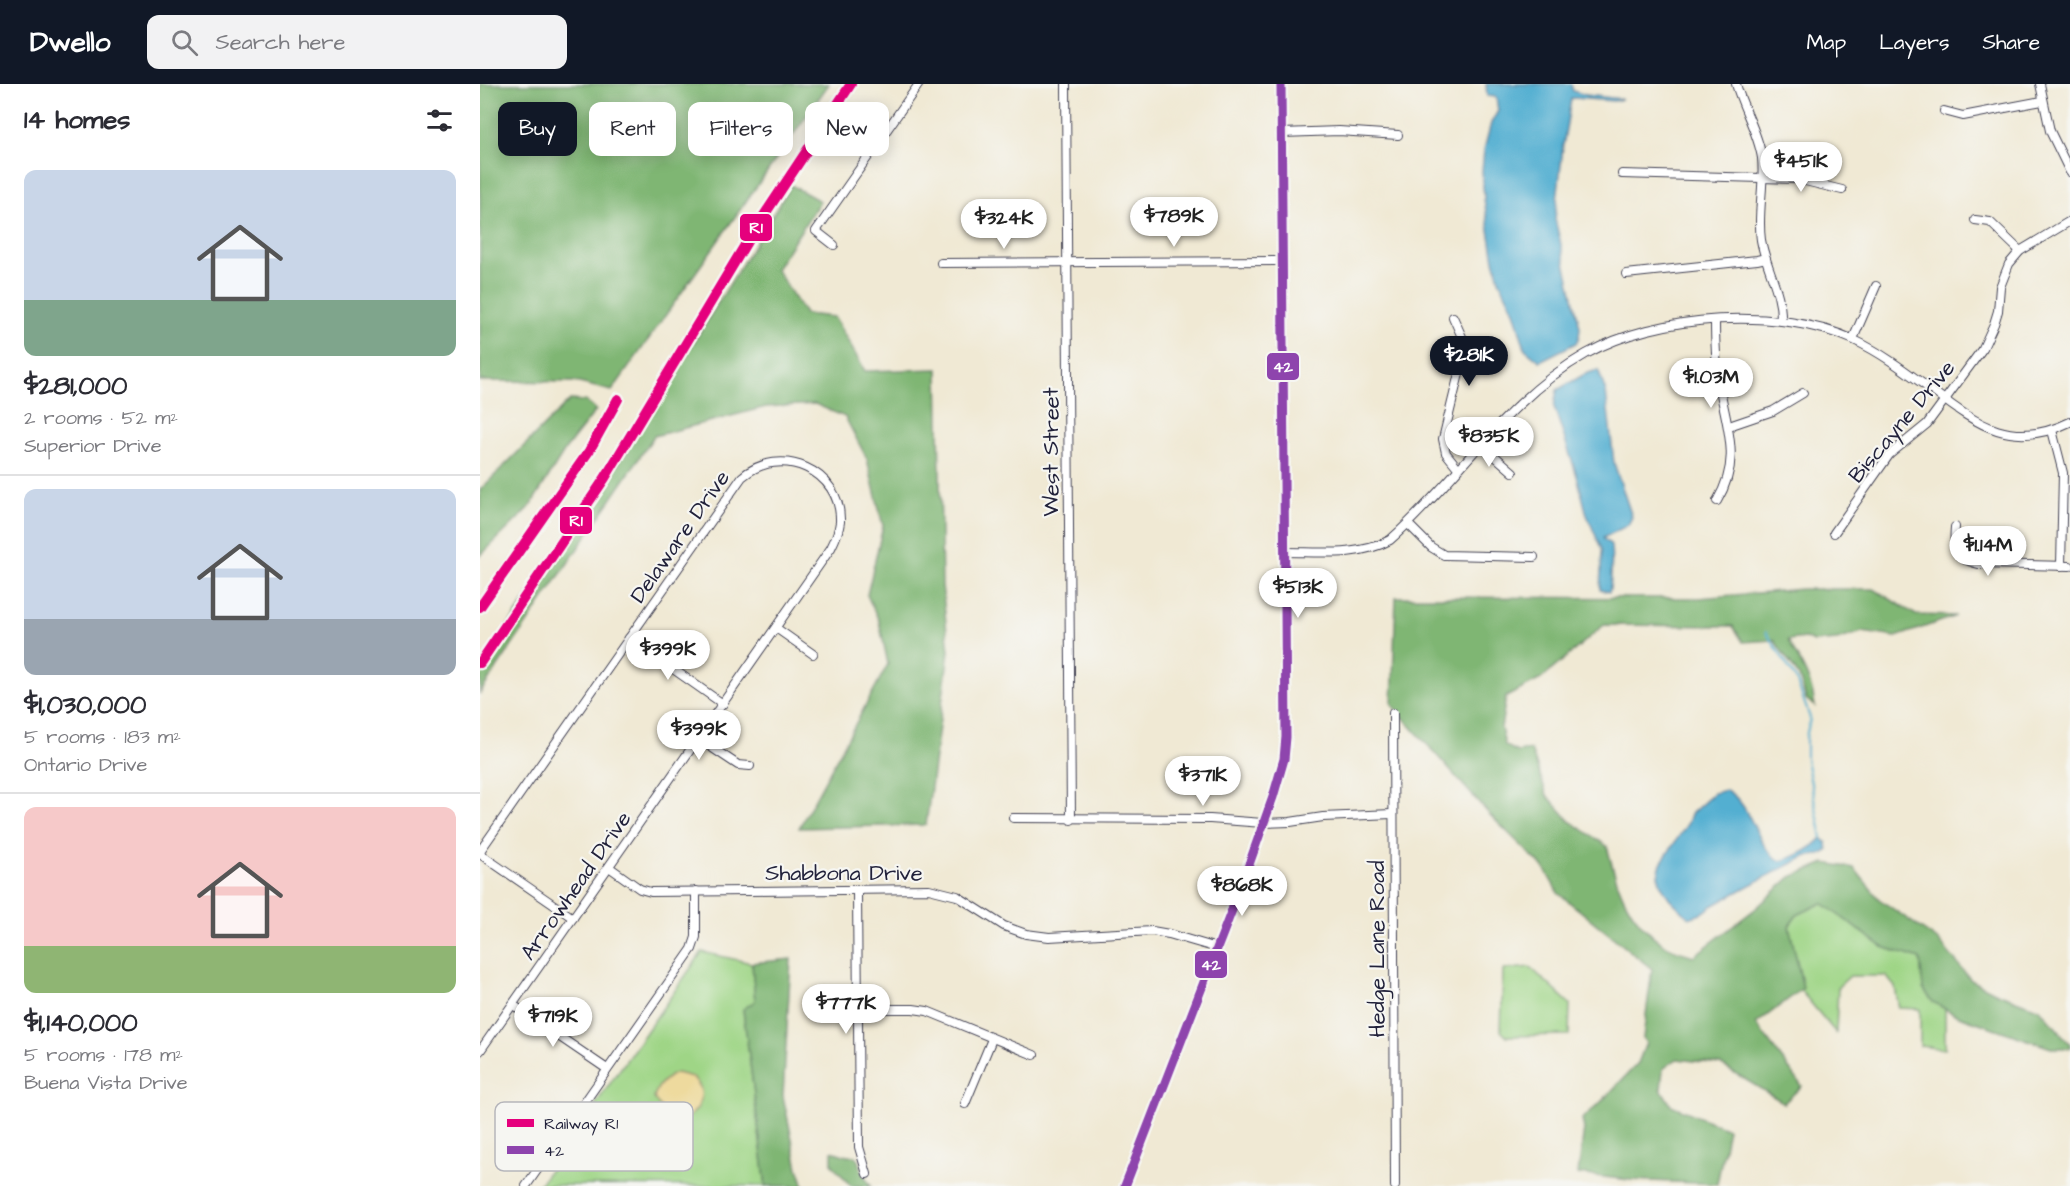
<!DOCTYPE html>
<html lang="en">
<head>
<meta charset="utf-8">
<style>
  :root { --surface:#fff; --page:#f2f2f3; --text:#2b2b33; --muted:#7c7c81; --line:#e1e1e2; --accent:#111827 }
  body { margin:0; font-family:"Architects Daughter",sans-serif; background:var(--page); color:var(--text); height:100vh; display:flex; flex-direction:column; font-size:22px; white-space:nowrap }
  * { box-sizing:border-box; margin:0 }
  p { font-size:20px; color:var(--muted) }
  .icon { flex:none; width:33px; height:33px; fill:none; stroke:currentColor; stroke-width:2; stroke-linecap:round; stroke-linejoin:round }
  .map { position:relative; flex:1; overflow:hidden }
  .drawer { display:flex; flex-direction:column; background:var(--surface); width:480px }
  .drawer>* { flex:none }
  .hud { position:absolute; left:18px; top:18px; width:570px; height:54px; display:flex; gap:12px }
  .price { position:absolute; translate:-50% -51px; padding:0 14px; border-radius:21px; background:#fff; color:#222; font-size:20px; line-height:39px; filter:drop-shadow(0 2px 3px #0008) }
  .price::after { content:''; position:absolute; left:50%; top:36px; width:18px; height:14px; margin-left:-9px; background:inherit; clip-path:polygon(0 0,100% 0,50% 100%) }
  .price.selected { background:var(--accent); color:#fff }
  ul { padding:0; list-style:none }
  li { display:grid; align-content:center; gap:12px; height:318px; padding:0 24px }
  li+li { border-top:2px solid var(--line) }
  li span { display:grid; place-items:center; height:186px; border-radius:12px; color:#555 }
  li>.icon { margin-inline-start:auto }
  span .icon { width:108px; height:108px; fill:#fffc; stroke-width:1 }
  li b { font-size:26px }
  h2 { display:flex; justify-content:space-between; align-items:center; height:72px; padding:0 24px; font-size:26px }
  .tag { padding:0 21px; border-radius:12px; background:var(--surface); box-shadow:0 3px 15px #0003; font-size:21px; line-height:54px }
  .tag.selected { background:var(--accent); color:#fff }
  header { display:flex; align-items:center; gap:36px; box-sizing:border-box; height:84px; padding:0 30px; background:var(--accent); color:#fff }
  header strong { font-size:28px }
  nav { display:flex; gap:33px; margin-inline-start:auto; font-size:21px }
  .search { width:420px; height:54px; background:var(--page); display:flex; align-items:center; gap:15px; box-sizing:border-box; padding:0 21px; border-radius:12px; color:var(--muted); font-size:22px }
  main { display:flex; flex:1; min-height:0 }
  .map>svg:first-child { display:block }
  .green { fill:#9fd586; stroke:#607c60; stroke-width:1.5 }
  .forest { fill:#7fb673; stroke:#506c57; stroke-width:1.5 }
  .sand { fill:#eeda9e; stroke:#887e6c; stroke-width:1.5 }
  .water { fill:#52afd1; stroke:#3a6886; stroke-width:1.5 }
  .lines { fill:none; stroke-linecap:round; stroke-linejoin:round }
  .stream { stroke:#52afd1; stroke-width:2 }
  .minor-casing { stroke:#414052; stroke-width:10 }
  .minor { stroke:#fff; stroke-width:8 }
  .rail { stroke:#22223b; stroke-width:2; stroke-dasharray:9 4.5; stroke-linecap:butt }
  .bus-1-casing { stroke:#f6f6f2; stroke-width:14 }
  .bus-1 { stroke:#8e44ad; stroke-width:9 }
  .rail-1-casing { stroke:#f6f6f2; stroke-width:15 }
  .rail-1 { stroke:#e5007d; stroke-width:10 }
  .labels { text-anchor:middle; stroke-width:4.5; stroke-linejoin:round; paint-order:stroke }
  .street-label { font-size:22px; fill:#22223b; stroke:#f6f6f2 }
  .key { fill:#f6f6f2; stroke:#b6b6bb; stroke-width:1.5 }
  .key-label { font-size:16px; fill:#22223b }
  .line-badge { stroke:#f6f6f2; stroke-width:2 }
  .badge-label { font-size:16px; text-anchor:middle; font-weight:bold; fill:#fff }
</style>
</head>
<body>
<header>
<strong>Dwello</strong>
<div class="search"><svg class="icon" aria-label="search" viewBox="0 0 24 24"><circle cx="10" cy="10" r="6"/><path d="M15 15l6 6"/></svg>Search here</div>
<nav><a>Map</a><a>Layers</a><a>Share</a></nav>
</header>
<main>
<section class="drawer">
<h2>14 homes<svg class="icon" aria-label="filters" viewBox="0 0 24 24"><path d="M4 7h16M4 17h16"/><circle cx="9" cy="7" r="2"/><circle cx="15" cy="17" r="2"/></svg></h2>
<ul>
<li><span style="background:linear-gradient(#c9d6e8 70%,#7fa58c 0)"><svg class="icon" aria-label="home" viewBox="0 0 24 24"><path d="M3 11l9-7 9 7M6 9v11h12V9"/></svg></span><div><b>$281,000</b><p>2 rooms · 52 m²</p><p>Superior Drive</p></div></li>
<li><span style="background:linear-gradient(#c9d6e8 70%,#9aa5b1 0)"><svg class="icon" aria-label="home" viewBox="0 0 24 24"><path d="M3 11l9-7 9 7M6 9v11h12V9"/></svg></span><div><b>$1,030,000</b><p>5 rooms · 183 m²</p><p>Ontario Drive</p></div></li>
<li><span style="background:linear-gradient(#f6c9c9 75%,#8fb573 0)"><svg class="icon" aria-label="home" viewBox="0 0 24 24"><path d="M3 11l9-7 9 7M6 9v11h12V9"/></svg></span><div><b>$1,140,000</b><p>5 rooms · 178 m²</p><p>Buena Vista Drive</p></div></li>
</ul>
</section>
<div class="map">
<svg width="1590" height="1102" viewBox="0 0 1590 1102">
  <rect width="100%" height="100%" fill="#f6f6f2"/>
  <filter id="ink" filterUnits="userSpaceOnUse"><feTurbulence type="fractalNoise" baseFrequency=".0167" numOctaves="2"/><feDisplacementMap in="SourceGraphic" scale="12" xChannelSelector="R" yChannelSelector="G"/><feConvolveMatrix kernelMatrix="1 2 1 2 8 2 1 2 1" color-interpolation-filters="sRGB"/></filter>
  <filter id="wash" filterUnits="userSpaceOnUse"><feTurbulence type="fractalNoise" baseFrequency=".008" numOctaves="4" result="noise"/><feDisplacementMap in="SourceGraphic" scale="24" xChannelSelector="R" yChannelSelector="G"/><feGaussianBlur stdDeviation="1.35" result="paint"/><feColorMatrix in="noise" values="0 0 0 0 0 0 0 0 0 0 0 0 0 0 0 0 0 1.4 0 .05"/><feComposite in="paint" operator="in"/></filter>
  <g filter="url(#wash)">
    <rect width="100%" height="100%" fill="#f0e9d4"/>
    <g class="green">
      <path d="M1342,819l61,44 37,12c3,26 1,36 25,50v40l-25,-3v-37l-21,-1 -4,-21 -9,-11h-36l-12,11 -2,46 -36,-43 3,-2 -14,-62 8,-11z"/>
      <path d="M222,868l50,11 3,38 -12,9 23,176 -227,-1z"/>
      <path d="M1050,883l40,37 -1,31 -63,1 -5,-5 2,-61z"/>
    </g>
    <g class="forest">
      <path d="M0,0h349l-217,307 -37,-9 -95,-1z"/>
      <path d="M311,101l29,16 -44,68 29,45 29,3 31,54 73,-2 4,216 7,66 -23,174 -127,3 89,-164 -9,-43 -12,-26 16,-69 -16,-67 -22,-42 -30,-13 -49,3 -112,29 -174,257v-25l158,-236z"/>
      <path d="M90,316l15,1 11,9 -31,40 -36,58 -49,48v-66z"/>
      <path d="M1322,505h72l42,26 40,1 -60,21 -34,-5 -25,8 -24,2 -8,-4 -17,2c13,25 23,36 27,66l-9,-7 -7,-23 -25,-36 -31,2 -10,-16 -129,-1 -63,54 -35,18 -5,31 4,17 12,7 14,-2 16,45 23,26 37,25c10,41 20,72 56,98 9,6 21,9 31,12l61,-47 36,-32 34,-14 29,5 25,31 60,42 32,39 26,13 43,16 30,35v4h-19l-95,-33 -23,-13 -10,-13 -3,-30 -37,-12 -61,-44 -25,12 -8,11 14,62 -47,36 46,62 -18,17 -64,-39 -43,-5 -14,10 -2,20 10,16 57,24 -11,55 -88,-4 -51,-6 6,-45 -2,-10 17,-15 39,-41 8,-20 -3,-5 9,-69 -94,-76 -14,-25 -55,-54 -97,-109 4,-108 303,1z"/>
      <path d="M311,875l-8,137 15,72 6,18h-38l-23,-177 12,-8 -3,-38z"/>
      <path d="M352,1067l15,5h9l8,20 7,10h-20l-19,-22z"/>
    </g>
    <path class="sand" d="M197,989l15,4c16,13 10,31 -5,41 -13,2 -27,-7 -33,-20 2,-11 12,-22 23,-25z"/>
    <g class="water">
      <path d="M1006,0h85l2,7 13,4 36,4 -8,2 -40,-3 -3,1 -8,47 -8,73 25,108 -1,10 -3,6 -36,18 -15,-12 -11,-38 -15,-31 -5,-20 -10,-61 -2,-28 2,-21 7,-27 7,-12 -2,-14 -9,-1z"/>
      <path d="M1118,286l8,22 8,71 18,54 -4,8 -25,13c2,3 5,4 7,6 3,3 1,44 -1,48l-9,-2 2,-39 -15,-36 -10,-39 -23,-69 3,-17 28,-16z"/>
      <path d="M1246,706c28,15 29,59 55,71 13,-4 31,-12 41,-23l5,5 1,8 -8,4 -13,1 -57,29 -38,21 -11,8 -12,4 -20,-20 -8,-13 -3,-10 3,-12 27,-40 3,-9 23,-21z"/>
    </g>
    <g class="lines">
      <path class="stream" d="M1286,548l30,47 14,39 -4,20v21l16,79"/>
    </g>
  </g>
  <g filter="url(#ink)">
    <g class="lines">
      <g class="minor-casing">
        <g id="minor">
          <path d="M586,0l5,736"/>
          <path d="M1256,0c7,25 22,48 26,74 3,27 -5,55 -1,82 5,28 21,53 20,80"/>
          <path d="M1560,0l10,47 20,41"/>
          <path d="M1464,27l19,5 79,-15"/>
          <path d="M802,49l57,-2 59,4"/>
          <path d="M1142,90l175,5 45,11"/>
          <path d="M1495,136l15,2 30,29"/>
          <path d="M354,161l-18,-14 103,-147"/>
          <path d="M461,179l341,-2"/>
          <path d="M1146,190l131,-14 9,-2"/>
          <path d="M973,233l9,20 2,16 -21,86 3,14 12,15"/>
          <path d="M1235,236c0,25 1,49 6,74 8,41 19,68 -4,107"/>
          <path d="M1373,255l23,-53"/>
          <path d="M1196,297l42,-5"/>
          <path d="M1249,342l44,-15 30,-18"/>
          <path d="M1572,346l11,43 -2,93"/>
          <path d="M1001,360l32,28"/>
          <path d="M928,440l23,23 13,8 90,2"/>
          <path d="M1475,443c-2,23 0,32 24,37l91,2"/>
          <path d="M1354,449l55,-78 38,-31 56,-76 11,-24 4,-13 2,-24 9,-23 11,-13 50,-30"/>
          <path d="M805,468c34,0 74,5 105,-12 68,-60 116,-141 196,-186 71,-40 194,-48 268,-14 30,14 54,33 80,52 45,34 79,58 136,30"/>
          <path d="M296,544l37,26"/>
          <path d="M149,554l94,66"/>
          <path d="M913,629l2,473"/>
          <path d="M219,655l39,26 12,1"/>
          <path d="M533,734l197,1 53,4 27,-1 33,-5 69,-3"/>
          <path d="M0,767l262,-374c38,-33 100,-7 98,45 -1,9 -5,18 -9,26l-351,503"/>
          <path d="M0,770l93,64"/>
          <path d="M129,783l31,22 11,3 278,-3 28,7 47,30 22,8 23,3 103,-6 17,3 48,14"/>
          <path d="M377,806l2,257 8,27"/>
          <path d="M33,921l94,64"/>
          <path d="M378,925h55l14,2 107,44"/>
          <path d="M485,1020l27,-65"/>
          <path d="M46,1102l166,-237 4,-12v-46"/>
          <path d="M645,1102l117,-302 31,-87 11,-38 2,-22 -5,-653"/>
        </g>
      </g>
      <use href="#minor" class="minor"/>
      <path class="rail" d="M0,523l109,-156 29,-52"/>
      <g class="bus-1-casing">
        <path id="bus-1" d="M645,1102l117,-302 31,-87 11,-38 2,-22 -5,-653"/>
      </g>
      <use href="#bus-1" class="bus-1"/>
      <g class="rail-1-casing">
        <g id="rail-1">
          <path d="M0,523l109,-156 29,-52"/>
          <path d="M0,579l125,-185 146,-243 100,-151"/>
        </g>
      </g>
      <use href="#rail-1" class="rail-1"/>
    </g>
  </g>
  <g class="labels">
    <g class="street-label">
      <text transform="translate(1421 337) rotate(-50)" y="8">Biscayne Drive</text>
      <text transform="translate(570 368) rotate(-90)" y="8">West Street</text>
      <text transform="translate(199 452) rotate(-55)" y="8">Delaware Drive</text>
      <text x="364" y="796">Shabbona Drive</text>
      <text transform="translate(95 801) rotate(-55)" y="8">Arrowhead Drive</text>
      <text transform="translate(896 865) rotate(-90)" y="8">Hedge Lane Road</text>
    </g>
  </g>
  <rect x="15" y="1018" width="198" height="69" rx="9" class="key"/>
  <rect x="27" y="1035" width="27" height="8" fill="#e5007d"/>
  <rect x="27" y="1062" width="27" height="8" fill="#8e44ad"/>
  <g class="key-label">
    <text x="64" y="1045">Railway R1</text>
    <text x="64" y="1072">42</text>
  </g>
  <g class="line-badge">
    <rect x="259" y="129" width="34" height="29" rx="6" fill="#e5007d"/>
    <rect x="786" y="268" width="34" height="29" rx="6" fill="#8e44ad"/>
    <rect x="79" y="422" width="34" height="29" rx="6" fill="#e5007d"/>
    <rect x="714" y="866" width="34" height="29" rx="6" fill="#8e44ad"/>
  </g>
  <g class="badge-label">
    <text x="276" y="149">R1</text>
    <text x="803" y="288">42</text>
    <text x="96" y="442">R1</text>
    <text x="731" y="886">42</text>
  </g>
</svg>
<b class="price" style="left:1321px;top:109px">$451K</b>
<b class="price" style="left:694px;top:164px">$789K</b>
<b class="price" style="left:524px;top:166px">$324K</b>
<b class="price selected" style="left:989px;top:303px">$281K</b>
<b class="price" style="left:1231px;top:325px">$1.03M</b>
<b class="price" style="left:1009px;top:384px">$835K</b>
<b class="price" style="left:1508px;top:493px">$1.14M</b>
<b class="price" style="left:818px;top:535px">$513K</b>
<b class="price" style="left:188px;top:597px">$399K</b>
<b class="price" style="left:219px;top:677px">$399K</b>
<b class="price" style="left:723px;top:723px">$371K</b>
<b class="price" style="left:762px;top:833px">$868K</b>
<b class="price" style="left:366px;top:951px">$777K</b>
<b class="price" style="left:73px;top:964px">$719K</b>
<div class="hud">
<a class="tag selected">Buy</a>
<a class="tag">Rent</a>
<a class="tag">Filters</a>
<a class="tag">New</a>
</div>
</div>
</main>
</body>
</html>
